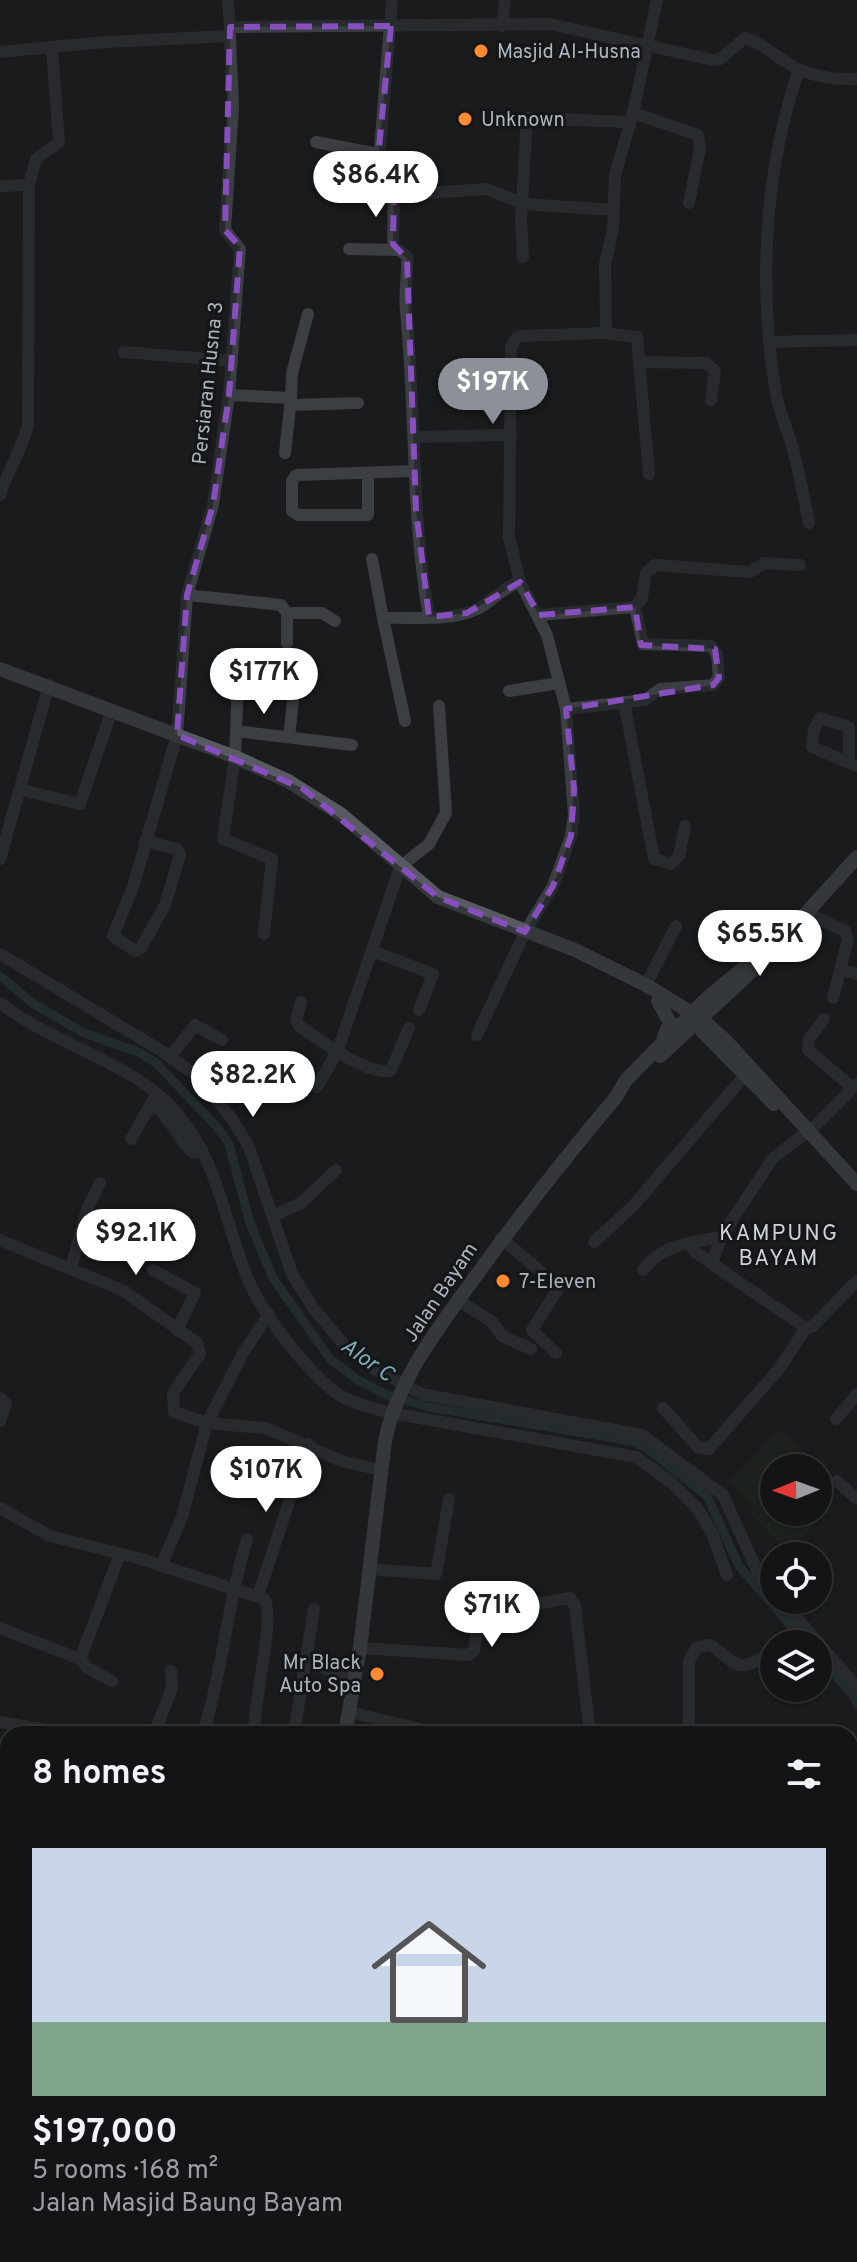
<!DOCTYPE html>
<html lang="en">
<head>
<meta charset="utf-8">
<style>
  :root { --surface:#141416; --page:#1d1d1f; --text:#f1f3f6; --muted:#9d9ea1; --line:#333335; --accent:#8c9099 }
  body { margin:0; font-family:Overpass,sans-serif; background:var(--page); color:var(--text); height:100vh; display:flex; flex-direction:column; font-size:30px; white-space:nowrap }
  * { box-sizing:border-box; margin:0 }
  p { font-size:26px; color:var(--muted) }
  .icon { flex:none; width:44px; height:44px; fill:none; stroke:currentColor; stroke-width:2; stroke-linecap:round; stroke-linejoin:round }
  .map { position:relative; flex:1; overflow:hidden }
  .side { position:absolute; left:0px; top:1726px; width:858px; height:536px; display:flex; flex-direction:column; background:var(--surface); border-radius:24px 24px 0 0; box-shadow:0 2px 6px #0004,0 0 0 2px var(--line) }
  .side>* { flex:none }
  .needle { width:52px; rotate:269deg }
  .tools { position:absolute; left:760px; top:1454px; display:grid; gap:16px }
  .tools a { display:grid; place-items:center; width:72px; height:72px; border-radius:50%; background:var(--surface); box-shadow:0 2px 6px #0004,0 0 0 2px var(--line); font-size:40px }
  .price { position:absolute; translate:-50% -68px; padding:0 18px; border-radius:28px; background:#fff; color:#222; font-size:26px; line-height:52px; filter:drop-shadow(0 2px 4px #0008) }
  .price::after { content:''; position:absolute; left:50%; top:48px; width:24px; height:18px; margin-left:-12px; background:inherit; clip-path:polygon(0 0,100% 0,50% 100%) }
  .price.selected { background:var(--accent); color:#fff }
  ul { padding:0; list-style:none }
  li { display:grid; align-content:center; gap:16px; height:424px; padding:0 32px }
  li span { display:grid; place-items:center; height:248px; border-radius:0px; color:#555 }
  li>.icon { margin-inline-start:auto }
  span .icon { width:144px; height:144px; fill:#fffc; stroke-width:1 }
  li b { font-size:34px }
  h2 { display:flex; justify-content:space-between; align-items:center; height:96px; padding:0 32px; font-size:34px }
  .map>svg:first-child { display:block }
  .built { fill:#26272a }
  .green { fill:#20291f }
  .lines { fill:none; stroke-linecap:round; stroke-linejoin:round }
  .canal { stroke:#2f3e42; stroke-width:9 }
  .minor { stroke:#3b3e42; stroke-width:12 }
  .major { stroke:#575b61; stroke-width:14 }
  .marked { fill:none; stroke:#874ebe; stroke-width:6; stroke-dasharray:16 10; stroke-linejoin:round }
  .poi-dot { fill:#ff8a30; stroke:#151618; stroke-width:3 }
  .labels { text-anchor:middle; stroke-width:6; stroke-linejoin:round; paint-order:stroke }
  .poi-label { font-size:20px; fill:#acb5bd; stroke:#151618; text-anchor:start }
  .street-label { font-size:20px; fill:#acb5bd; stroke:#151618 }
  .neighbourhood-label { font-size:22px; letter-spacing:2px; fill:#cdd3d9; stroke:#151618 }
  .water-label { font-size:22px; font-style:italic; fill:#81acba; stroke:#151618 }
</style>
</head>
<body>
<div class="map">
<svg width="857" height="2262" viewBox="0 0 857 2262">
  <rect width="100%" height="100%" fill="#1a1b1d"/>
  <path class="built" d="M852,1900h5v256l-7,1z"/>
  <path class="green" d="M780,1429l27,24 -12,15h-21v44h44v-15l12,11 -39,41 -4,-4 -3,3 -33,-34 3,-4 -25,-29z"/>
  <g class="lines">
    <g class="canal">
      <path d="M0,976l34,28 50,29 57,20 15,10 62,65 11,16 21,79 23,55 57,81 28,21 29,15 42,12 203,34 14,7 61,48 32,70 68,78"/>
      <path d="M818,1656l35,39 4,9"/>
      <path d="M850,1857l7,-29"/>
      <path d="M850,2247l3,15"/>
    </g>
    <g class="minor">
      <path d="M228,0l2,27"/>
      <path d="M392,0l-15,186 51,7 59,-4 37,15 90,6"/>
      <path d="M502,26l3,-26"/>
      <path d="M0,52l105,-10 125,-6v-9l320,-3 163,36 7,-1 25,-21c21,6 35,23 55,32 18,7 38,10 57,9"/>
      <path d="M799,69c-35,103 -41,217 -23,325 3,17 11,35 16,52 7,25 12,52 17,77"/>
      <path d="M633,113l65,22 2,13 -11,55"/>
      <path d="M316,142l62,12"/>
      <path d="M0,186l29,-1"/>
      <path d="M349,249l50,1 8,6c1,18 -3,37 -1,55 10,102 5,205 23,306"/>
      <path d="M393,250l1,-61"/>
      <path d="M523,257l-2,-38 6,-101 101,4"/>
      <path d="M602,333l35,4 12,137"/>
      <path d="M769,342l88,-2"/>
      <path d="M124,352l108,9"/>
      <path d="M639,362l67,1 9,8 -4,29"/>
      <path d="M229,395l62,3 1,-25 16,-59"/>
      <path d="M291,405l67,-2"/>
      <path d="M416,437l95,-2"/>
      <path d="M285,453l6,-55"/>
      <path d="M368,474v41h-70l-6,-4v-30l4,-6 118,-4"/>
      <path d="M0,495c8,-25 21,-44 28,-70l1,-240 7,-26 23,-17 -7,-93"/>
      <path d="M372,559l11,59"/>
      <path d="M187,595l94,10 6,8v30"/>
      <path d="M635,607l7,-9 4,-25 9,-8 95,7 14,-9 36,2"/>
      <path d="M287,613h35l13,8"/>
      <path d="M539,615l96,-8 8,37 68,2 6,8 2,24 -6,7 -53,4 -15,11 -79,9"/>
      <path d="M239,656l-4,101 -12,82 49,20 -8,75"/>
      <path d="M509,691l50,-8"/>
      <path d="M624,702l30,157 17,5 8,-8 6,-30"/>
      <path d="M405,721l-22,-103c31,-1 66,4 94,-9 17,-8 22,-20 43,-27"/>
      <path d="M236,731l116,14"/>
      <path d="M289,737l4,-37"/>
      <path d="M849,763v-36l-29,-9 -6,11 -2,18 45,19"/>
      <path d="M22,790l58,14 32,-94"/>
      <path d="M145,841l32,8 3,6 -15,50 -24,43 -6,3 -22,-15 20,-49 44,-152 10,-140 26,-90 16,-110 11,-146 -15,-19 8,-123 -3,-71"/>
      <path d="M0,859l49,-174"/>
      <path d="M806,913l39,18 3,8 -15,59"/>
      <path d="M372,951l61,23 -14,36"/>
      <path d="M0,954l160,96 37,26 35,43 17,28 43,127 22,35 33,39 29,22 46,24 220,41 81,60 36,80 15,18"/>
      <path d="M841,970l16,4"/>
      <path d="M646,985l30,-59"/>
      <path d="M301,1002l-5,18 3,6c19,12 70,52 92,44l18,-42"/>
      <path d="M0,1003c52,41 133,59 175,108 43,48 49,109 72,166 14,35 58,92 88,115 17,12 38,16 57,21l244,44 35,25 27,27 14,24 15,42"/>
      <path d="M824,1019l-15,20 -1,11 45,38"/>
      <path d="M477,1035l48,-103 28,-46 18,-50 3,-21 -8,-106 -19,-74 -27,-53 -11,-45 2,-190 6,-10 6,-1 79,-3 4,-6 -1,-63 8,-35 2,-54 18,-62 24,-113"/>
      <path d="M170,1057l25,-32 27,15"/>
      <path d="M317,1087l21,-37 62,-183 29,-23 17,-31 -7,-107"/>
      <path d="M151,1103l11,9 26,36 6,5 8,-4"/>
      <path d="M131,1139l24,-42"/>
      <path d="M273,1216l28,-13 35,-33"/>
      <path d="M501,1238l58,49 -27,43 24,23"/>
      <path d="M0,1240l124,51 73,52 3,11 -27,39 1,19 33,11 59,5 75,33 40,9"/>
      <path d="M594,1242l39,-36 112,-131"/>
      <path d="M689,1243l6,9 111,76"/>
      <path d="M712,1263l9,-26 52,-79 42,-32 42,-42"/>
      <path d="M71,1268l16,-59 13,-26"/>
      <path d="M153,1270l42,23 -18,37"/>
      <path d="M643,1270c19,-26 48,-27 78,-33"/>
      <path d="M458,1300l34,22 10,14 29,13"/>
      <path d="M806,1328l7,-2 44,-45"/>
      <path d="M0,1398l6,6 -6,17"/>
      <path d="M663,1408l35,39 11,2 70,-80 27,-41"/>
      <path d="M836,1419l21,-25"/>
      <path d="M837,1481l20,18"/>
      <path d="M0,1508l50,28 88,22 126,41c12,14 -11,107 -10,134"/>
      <path d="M161,1566l21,-49 25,-94 36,-70 26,-39"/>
      <path d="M369,1569l67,5 13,-75"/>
      <path d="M258,1596l50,-152"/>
      <path d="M781,1600l76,87"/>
      <path d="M0,1628l80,31 8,9 24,13"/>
      <path d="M360,1648l109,7 5,-5 6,-36 90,-16 5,8 15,128"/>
      <path d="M80,1659l40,-105"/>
      <path d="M304,1660l50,20"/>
      <path d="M349,1712l92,22"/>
      <path d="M0,1722l51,9 62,3"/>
      <path d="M154,1734l18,-46 -1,-17"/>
      <path d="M203,1734c20,-64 24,-130 44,-195"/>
      <path d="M294,1734l20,-125"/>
      <path d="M689,1734v-73l8,-14 14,-2c30,24 28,27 63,6"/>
      <path d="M0,1813l4,-11"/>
      <path d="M857,1873l-4,14 4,5"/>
      <path d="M0,1913l8,3"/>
      <path d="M0,2010l8,1"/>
      <path d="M850,2221h7"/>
      <path d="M832,2254l4,8"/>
      <path d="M41,2262v-8"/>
      <path d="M135,2262l1,-8"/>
    </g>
    <g class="major">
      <path d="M0,669l235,88 53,24 54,34 96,82 137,53 71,35 57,35 24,22 130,142"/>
      <path d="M789,932l68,-75"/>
      <path d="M658,1001l12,22 -6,14"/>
      <path d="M702,1031l72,73"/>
      <path d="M660,1056l105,-97"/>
      <path d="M345,1734l15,-86 25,-207c12,-58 47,-104 80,-150 48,-67 98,-131 151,-194l10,-17 79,-80 88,-73"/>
      <path d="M275,2262l3,-8"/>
    </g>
  </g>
  <path d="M0 0H857V2262H0ZM391,26l-16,162 19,1 -1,55 14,15 9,251 13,107 38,-4 53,-31 19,33 96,-8 6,38 74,4 4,29 -6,7 -147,24 8,80 -3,47 -18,50 -28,46 -87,-35 -136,-109 -125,-53 10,-140 26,-90 16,-110 11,-148 -15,-17 5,-203z" fill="#1a1b1d" fill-opacity=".55" fill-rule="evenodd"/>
  <path class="marked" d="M391,26l-16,162 19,1 -1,55 14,15 9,251 13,107 38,-4 53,-31 19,33 96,-8 6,38 74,4 4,29 -6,7 -147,24 8,80 -3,47 -18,50 -28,46 -87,-35 -136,-109 -125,-53 10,-140 26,-90 16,-110 11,-148 -15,-17 5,-203z"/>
  <g class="poi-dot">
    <circle cx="481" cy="51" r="8"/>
    <circle cx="465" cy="119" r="8"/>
    <circle cx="503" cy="1281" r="8"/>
    <circle cx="377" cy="1674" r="8"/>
  </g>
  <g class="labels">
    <g class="poi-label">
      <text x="497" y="58">Masjid Al-Husna</text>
      <text x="481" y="126">Unknown</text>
      <text x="519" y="1288">7-Eleven</text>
      <text x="361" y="1669" text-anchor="end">Mr Black<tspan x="361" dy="23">Auto Spa</tspan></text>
    </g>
    <g class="street-label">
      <text transform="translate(207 383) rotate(-84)" y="7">Persiaran Husna 3</text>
      <text transform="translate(440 1292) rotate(-56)" y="7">Jalan Bayam</text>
    </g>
    <g class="neighbourhood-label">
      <text x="779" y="1240">KAMPUNG<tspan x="779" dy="25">BAYAM</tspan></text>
    </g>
    <g class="water-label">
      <text transform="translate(368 1359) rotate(35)" y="8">Alor C</text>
    </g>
  </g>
</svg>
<div class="tools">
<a><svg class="needle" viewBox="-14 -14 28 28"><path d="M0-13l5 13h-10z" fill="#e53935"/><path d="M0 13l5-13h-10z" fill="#9d9ea1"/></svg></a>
<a><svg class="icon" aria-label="locate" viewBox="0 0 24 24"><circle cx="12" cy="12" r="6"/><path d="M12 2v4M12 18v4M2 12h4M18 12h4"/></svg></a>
<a><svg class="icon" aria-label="layers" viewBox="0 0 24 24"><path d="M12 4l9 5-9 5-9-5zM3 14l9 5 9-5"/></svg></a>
</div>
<b class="price" style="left:376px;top:219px">$86.4K</b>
<b class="price selected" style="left:493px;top:426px">$197K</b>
<b class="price" style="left:264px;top:716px">$177K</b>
<b class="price" style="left:760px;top:978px">$65.5K</b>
<b class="price" style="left:253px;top:1119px">$82.2K</b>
<b class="price" style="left:136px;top:1277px">$92.1K</b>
<b class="price" style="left:266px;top:1514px">$107K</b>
<b class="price" style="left:492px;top:1649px">$71K</b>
<section class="side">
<h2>8 homes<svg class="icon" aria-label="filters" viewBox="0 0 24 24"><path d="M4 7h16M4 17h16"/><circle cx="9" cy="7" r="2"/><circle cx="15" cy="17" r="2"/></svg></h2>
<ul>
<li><span style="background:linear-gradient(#c9d6e8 70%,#7fa58c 0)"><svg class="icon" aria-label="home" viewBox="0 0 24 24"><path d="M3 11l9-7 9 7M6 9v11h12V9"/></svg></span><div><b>$197,000</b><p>5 rooms · 168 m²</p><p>Jalan Masjid Baung Bayam</p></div></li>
</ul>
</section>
</div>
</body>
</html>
